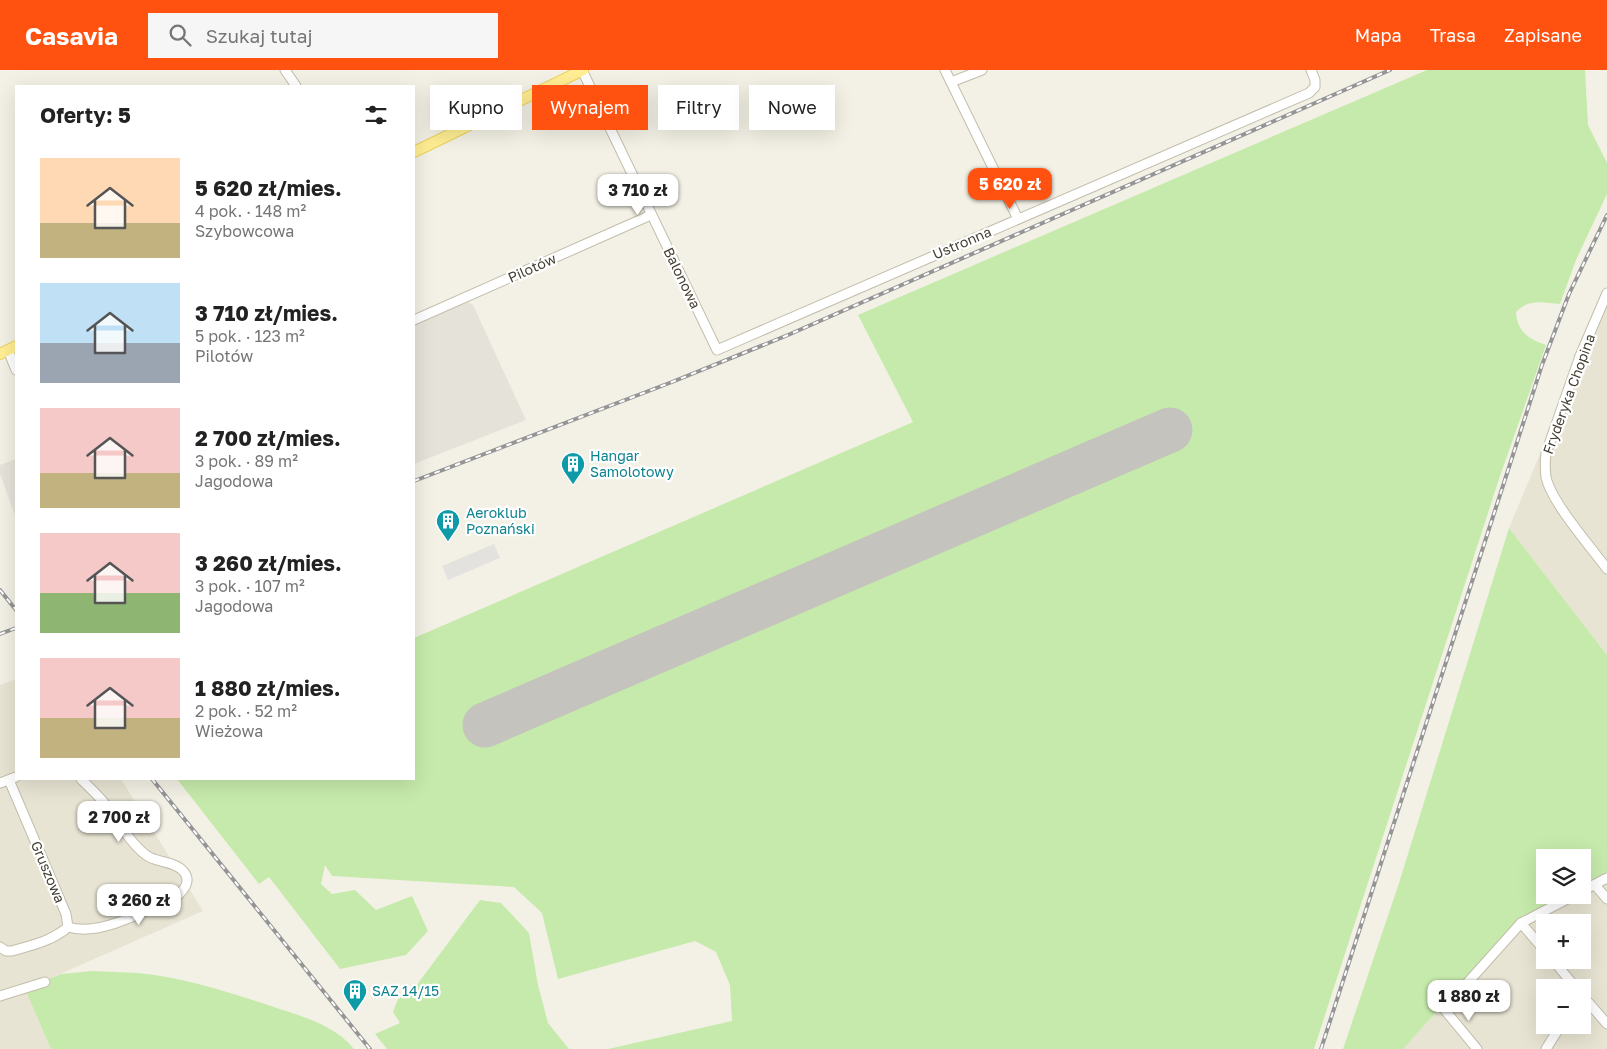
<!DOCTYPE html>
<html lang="pl">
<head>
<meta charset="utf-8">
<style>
  :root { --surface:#fff; --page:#f6f6f6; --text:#222; --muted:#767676; --accent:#ff5211 }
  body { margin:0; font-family:"Golos Text",sans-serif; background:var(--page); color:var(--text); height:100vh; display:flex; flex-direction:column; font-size:19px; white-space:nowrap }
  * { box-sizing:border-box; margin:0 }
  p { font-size:16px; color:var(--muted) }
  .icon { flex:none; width:28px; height:28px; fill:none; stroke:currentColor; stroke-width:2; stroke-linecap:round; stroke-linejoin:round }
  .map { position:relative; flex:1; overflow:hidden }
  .side { position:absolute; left:15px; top:15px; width:400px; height:695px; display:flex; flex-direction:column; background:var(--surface); border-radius:0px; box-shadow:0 5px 20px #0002 }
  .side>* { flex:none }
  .guide { position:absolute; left:430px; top:15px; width:475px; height:45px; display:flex; gap:10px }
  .buttons { position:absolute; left:1536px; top:779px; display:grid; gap:10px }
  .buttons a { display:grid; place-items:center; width:55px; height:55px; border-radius:0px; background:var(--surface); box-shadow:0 5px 20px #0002; font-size:25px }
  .price { position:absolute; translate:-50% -42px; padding:0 11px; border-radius:10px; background:#fff; color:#222; font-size:16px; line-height:32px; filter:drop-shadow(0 1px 2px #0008) }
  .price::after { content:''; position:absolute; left:50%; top:30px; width:15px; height:11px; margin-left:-8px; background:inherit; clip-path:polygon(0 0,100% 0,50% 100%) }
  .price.selected { background:var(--accent); color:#fff }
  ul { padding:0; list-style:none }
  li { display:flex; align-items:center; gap:15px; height:125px; padding:0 25px }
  li span { display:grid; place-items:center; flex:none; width:140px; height:100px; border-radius:0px; color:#555 }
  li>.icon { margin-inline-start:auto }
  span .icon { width:60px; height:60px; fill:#fffc; stroke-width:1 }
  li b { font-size:21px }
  h2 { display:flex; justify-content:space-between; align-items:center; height:60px; padding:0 25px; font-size:21px }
  .tag { padding:0 18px; border-radius:0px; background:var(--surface); box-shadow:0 5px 20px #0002; font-size:18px; line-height:45px }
  .tag.selected { background:var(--accent); color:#fff }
  header { display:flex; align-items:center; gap:30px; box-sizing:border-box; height:70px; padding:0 25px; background:var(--accent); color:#fff }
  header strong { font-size:24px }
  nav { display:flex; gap:28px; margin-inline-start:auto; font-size:18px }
  .search { width:350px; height:45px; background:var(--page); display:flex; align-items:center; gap:12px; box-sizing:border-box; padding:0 18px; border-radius:0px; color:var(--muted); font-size:19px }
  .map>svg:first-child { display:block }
  .residential { fill:#e8e4d3; fill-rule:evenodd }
  .industrial { fill:#e5e2da }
  .green { fill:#c6eaab }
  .parking { fill:#e4e2de }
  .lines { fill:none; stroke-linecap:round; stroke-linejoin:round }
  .runway { stroke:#c4c3bd; stroke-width:45 }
  .minor-casing { stroke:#c2bdaa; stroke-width:11 }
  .major-casing { stroke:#ead15d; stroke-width:12 }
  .minor { stroke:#fff; stroke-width:9 }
  .major { stroke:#ffee93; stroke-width:10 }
  .rail-casing { stroke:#959595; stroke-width:4 }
  .rail { stroke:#fff; stroke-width:2; stroke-dasharray:5.5; stroke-linecap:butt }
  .labels { text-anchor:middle; stroke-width:4.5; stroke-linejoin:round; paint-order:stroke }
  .street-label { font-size:14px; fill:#464134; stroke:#fff }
  .culture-label { font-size:14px; fill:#0d838f; stroke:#fff; text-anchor:start }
</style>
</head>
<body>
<header>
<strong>Casavia</strong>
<div class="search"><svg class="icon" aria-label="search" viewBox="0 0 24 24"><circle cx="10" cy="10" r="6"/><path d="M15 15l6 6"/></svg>Szukaj tutaj</div>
<nav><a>Mapa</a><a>Trasa</a><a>Zapisane</a></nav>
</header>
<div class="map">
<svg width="1607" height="979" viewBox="0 0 1607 979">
  <rect width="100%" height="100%" fill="#f3f1e5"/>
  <g class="residential">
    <path d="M1607,224v361l-98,-127z"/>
    <path d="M16,609v100h105l82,132 -177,78 25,60h-51v-364z"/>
    <path d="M1607,802v177h-204l116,-129 45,-25h18l1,-10zM1545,852h37v38h-37zM1545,918h37v37h-37z"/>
  </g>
  <g class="industrial">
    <path d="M465,230l8,5 53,115 -112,44v-141z"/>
    <path d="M16,389v59l-16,-44v-9z"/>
  </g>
  <g class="green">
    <path d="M1427,0h158l3,55 19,38v31l-31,66 -16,44c-17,-1 -31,-6 -44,8 1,19 12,27 30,33l-46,131 -186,573h-706l124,-28 -2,-36 -14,-33 -21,-11 -137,38 -16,-66 -28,-26 -182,-11 -7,-11 -4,19 11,10 23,-4 21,20 36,-14 16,35 -22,24 -66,14 -71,-92 -10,7 -82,-105h237v-141l499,-216 -55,-107z"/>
    <path d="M1509,458l98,127v217l-24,13 -1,-27h-37v37h19l-45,25 -116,129h-60l56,-166z"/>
    <path d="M480,830l21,3 28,30 9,52 10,38 21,26h-182l-12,-15 25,-11 -7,-11 5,-13 18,-13z"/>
    <path d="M92,901c15,1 31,1 46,2 45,4 90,19 133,33 29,10 63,18 83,43h-303l-26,-60 36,-15z"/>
  </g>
  <path class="parking" d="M494,474l6,14 -52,22 -6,-14z"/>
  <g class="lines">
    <path class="runway" d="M485,655l685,-295"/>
    <g class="minor-casing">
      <g id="minor">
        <path d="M285,0l11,16"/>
        <path d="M582,0l135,280 592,-257 6,-6v-7l-4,-10"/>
        <path d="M945,0l73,149"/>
        <path d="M951,12l31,-12"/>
        <path d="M1607,223l-27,63 -34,97c-1,8 -1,16 0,24 5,25 45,70 61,92"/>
        <path d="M414,250l237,-105"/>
        <path d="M8,280l8,20"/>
        <path d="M0,713l16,-6"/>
        <path d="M1595,815l12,14"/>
        <path d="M1582,821l25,-13"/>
        <path d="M1521,853l24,28"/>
        <path d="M68,857c33,10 77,-17 108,-30 7,-6 16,-15 8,-25 -8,-11 -28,-9 -38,-17 -17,-13 -28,-35 -41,-51 -7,-9 -16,-17 -24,-25"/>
        <path d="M0,877l6,4h6c20,-6 40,-10 56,-24l-2,-13 -57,-134"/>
        <path d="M1553,890l23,28"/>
        <path d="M1582,925l25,29"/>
        <path d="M0,926l45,-14"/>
        <path d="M1477,979l-33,-40 77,-86 54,-28"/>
        <path d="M1546,979l15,-24"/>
      </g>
    </g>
    <g class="major-casing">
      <g id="major">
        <path d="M414,82l169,-82"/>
        <path d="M0,284l16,-8"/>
      </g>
    </g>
    <use href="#minor" class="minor"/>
    <use href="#major" class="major"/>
    <g class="rail-casing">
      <g id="rail">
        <path d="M414,411l258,-99 116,-47 602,-265"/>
        <path d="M0,520l16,20"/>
        <path d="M0,564l16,-6"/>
        <path d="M152,709l218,270"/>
        <path d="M1321,979l221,-684 27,-71 38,-79"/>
      </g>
    </g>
    <use href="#rail" class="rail"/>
  </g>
  <defs>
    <g id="building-pin" transform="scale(1.25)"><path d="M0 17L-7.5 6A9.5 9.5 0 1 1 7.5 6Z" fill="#0f9aa8" stroke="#fff"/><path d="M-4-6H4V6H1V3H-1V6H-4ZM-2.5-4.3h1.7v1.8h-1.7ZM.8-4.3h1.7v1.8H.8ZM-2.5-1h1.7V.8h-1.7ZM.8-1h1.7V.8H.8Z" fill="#fff"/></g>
  </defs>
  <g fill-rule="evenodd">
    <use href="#building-pin" x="573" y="394"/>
    <use href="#building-pin" x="448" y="451"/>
    <use href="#building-pin" x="355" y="921"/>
  </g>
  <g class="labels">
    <g class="street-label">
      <text transform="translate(962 173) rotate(-23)" y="5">Ustronna</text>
      <text transform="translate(532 198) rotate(-24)" y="5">Pilotów</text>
      <text transform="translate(682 208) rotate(64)" y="5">Balonowa</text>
      <text transform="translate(1569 324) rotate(-70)" y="5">Fryderyka Chopina</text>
      <text transform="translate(48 802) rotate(67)" y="5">Gruszowa</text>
    </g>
    <g class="culture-label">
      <text x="590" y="391">Hangar<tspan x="590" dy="16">Samolotowy</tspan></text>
      <text x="466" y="448">Aeroklub<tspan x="466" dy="16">Poznański</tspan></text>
      <text x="372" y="926">SAZ 14/15</text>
    </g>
  </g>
</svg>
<div class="buttons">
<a><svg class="icon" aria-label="layers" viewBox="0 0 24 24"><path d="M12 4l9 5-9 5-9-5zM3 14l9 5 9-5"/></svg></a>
<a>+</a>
<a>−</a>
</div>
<b class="price selected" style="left:1010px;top:140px">5 620 zł</b>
<b class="price" style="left:638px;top:146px">3 710 zł</b>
<b class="price" style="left:119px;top:773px">2 700 zł</b>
<b class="price" style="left:139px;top:856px">3 260 zł</b>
<b class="price" style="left:1469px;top:952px">1 880 zł</b>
<div class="guide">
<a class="tag">Kupno</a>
<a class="tag selected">Wynajem</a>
<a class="tag">Filtry</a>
<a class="tag">Nowe</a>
</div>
<section class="side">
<h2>Oferty: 5<svg class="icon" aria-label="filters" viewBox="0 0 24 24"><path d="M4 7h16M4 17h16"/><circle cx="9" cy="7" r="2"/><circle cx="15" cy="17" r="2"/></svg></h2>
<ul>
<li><span style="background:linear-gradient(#ffd9b3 65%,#c2b280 0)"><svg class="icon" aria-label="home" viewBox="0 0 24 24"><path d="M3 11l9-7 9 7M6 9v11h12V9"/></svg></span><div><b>5 620 zł/mies.</b><p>4 pok. · 148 m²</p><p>Szybowcowa</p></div></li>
<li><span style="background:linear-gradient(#bfe0f5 60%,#9aa5b1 0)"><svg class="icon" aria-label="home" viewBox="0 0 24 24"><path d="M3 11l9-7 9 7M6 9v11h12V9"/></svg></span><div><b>3 710 zł/mies.</b><p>5 pok. · 123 m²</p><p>Pilotów</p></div></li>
<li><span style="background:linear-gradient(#f6c9c9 65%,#c2b280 0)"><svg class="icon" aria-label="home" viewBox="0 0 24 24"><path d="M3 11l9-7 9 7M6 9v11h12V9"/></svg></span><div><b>2 700 zł/mies.</b><p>3 pok. · 89 m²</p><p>Jagodowa</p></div></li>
<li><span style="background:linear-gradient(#f6c9c9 60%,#8fb573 0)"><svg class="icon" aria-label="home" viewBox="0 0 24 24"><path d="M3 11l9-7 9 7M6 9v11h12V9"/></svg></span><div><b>3 260 zł/mies.</b><p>3 pok. · 107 m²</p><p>Jagodowa</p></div></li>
<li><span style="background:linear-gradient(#f6c9c9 60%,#c2b280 0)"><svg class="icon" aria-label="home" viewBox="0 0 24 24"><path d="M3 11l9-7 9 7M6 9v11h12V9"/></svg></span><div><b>1 880 zł/mies.</b><p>2 pok. · 52 m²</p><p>Wieżowa</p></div></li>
</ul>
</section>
</div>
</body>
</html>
